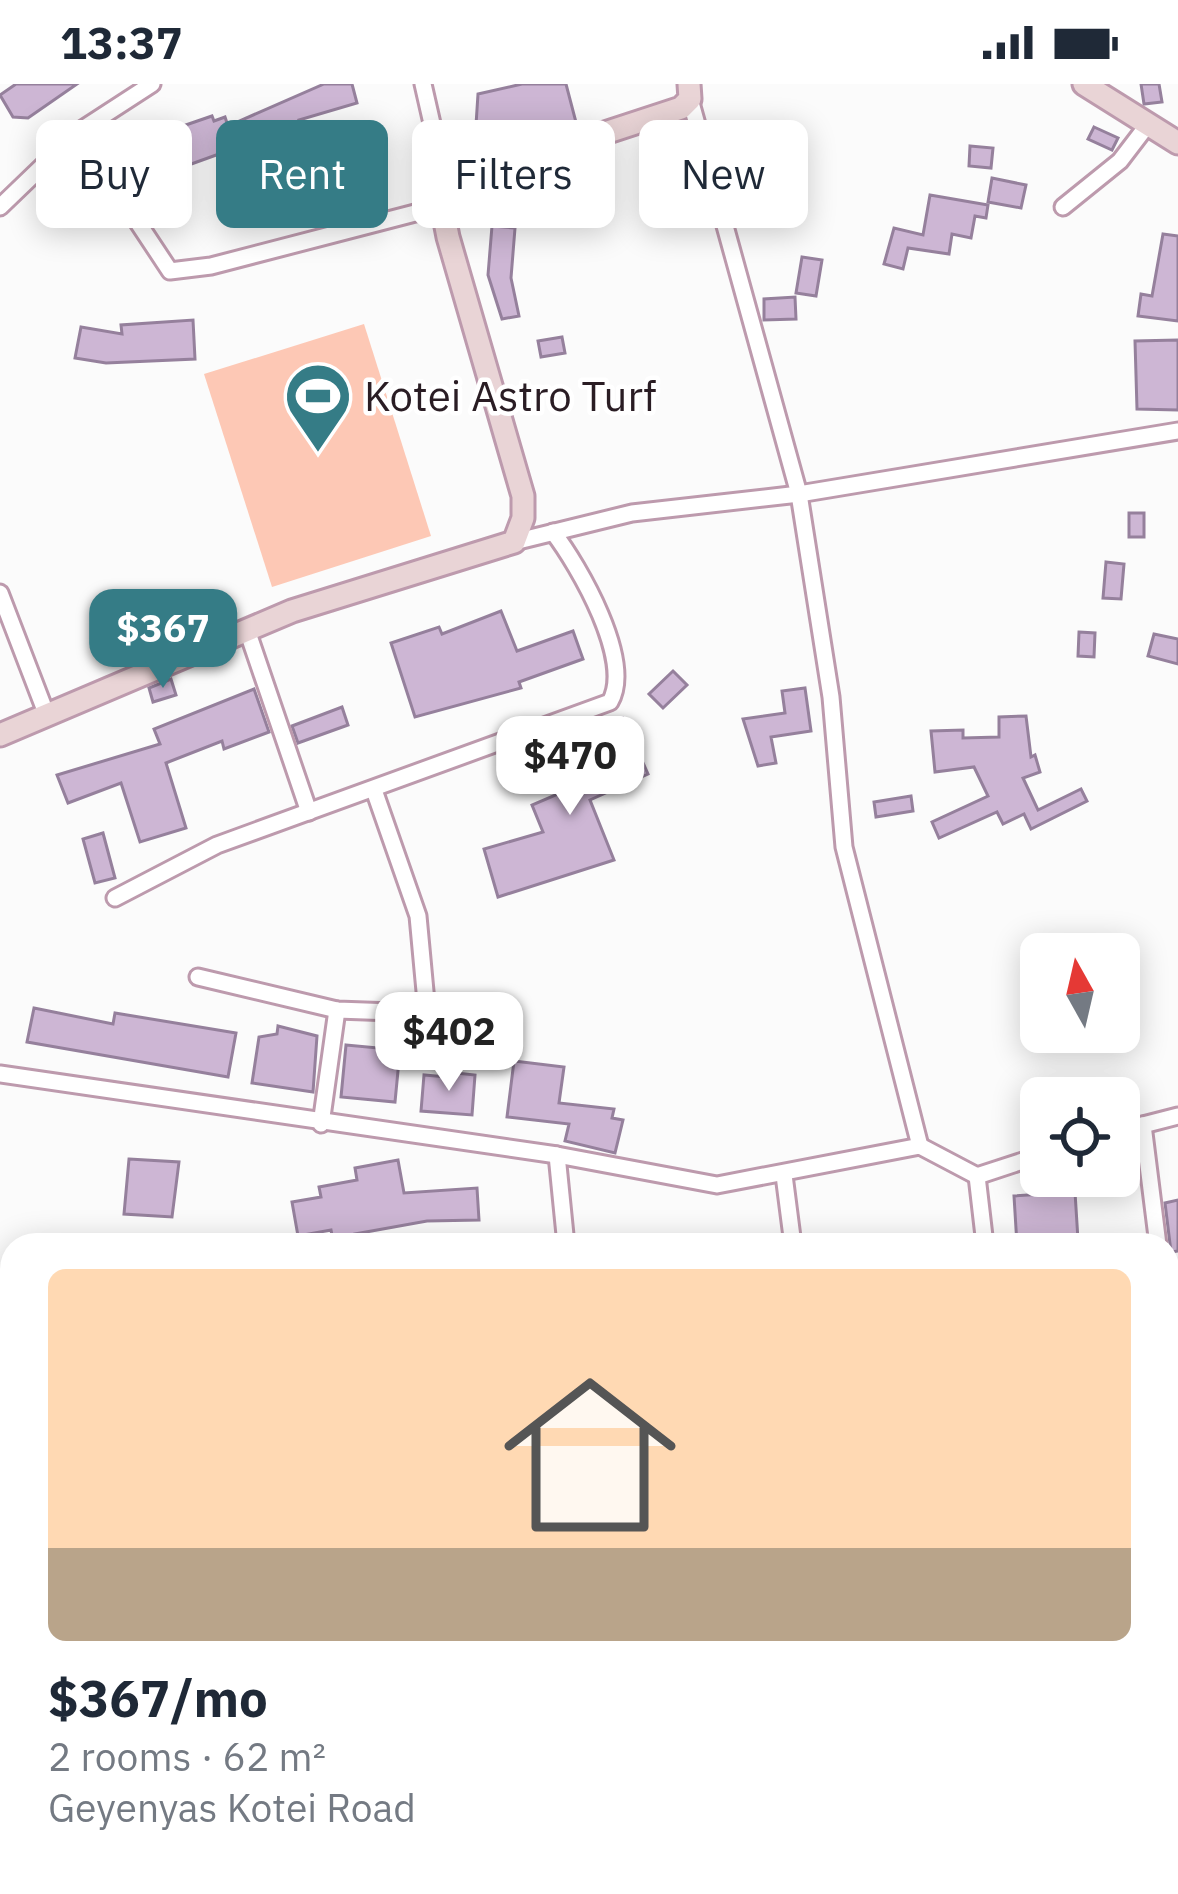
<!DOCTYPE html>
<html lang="en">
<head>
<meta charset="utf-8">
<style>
  :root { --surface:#fff; --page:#f2f2f3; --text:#1f2937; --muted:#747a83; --accent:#357c86 }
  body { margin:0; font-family:"IBM Plex Sans",sans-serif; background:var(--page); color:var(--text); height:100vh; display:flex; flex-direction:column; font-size:45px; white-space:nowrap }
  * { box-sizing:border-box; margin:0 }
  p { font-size:39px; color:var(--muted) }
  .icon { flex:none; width:66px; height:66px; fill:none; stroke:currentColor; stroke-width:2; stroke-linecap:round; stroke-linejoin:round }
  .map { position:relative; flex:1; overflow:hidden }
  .drawer { position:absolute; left:0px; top:1149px; width:1179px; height:663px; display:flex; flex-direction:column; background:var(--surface); border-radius:36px 36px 0 0; box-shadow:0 6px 30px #0003 }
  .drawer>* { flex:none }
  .guide { position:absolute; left:36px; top:36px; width:1107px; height:108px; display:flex; gap:24px }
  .needle { width:78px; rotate:352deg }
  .controls { position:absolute; left:1020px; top:849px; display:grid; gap:24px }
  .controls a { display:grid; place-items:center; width:120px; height:120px; border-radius:18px; background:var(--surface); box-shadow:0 6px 30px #0003; font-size:60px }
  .price { position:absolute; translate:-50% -102px; padding:0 27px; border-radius:24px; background:#fff; color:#222; font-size:39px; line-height:78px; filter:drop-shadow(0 3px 6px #0008) }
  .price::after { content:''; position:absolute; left:50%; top:72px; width:36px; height:27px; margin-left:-18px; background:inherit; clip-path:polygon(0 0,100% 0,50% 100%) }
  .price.selected { background:var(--accent); color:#fff }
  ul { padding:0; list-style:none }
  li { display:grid; align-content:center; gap:24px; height:636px; padding:0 48px }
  li span { display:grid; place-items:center; height:372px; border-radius:18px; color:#555 }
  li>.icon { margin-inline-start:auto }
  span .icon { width:216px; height:216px; fill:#fffc; stroke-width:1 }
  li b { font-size:51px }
  .pill { padding:0 42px; border-radius:18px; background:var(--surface); box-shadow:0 6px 30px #0003; font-size:42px; line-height:108px }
  .pill.selected { background:var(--accent); color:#fff }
  .status { display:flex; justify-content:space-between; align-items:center; height:84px; padding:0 60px; background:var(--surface); direction:ltr }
  .status svg { height:33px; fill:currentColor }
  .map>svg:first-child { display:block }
  .green { fill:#fdc8b5 }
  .building { fill:#cdb6d4; stroke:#95809c; stroke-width:3 }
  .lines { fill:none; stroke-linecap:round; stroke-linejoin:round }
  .lane-casing { stroke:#bd9aad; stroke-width:14 }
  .street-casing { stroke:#bd9aad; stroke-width:21 }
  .secondary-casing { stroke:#bd9aad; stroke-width:27 }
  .lane { stroke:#fff; stroke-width:8 }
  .street { stroke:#fff; stroke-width:15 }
  .secondary { stroke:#e9d4d6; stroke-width:21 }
  .labels { text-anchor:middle; stroke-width:9; stroke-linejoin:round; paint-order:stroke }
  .poi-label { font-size:42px; fill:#2a1d24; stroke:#fff; text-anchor:start }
</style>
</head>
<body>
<div class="status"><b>13:37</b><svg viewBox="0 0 49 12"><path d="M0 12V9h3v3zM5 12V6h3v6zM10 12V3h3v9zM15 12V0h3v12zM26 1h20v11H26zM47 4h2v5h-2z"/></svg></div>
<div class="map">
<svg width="1178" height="1810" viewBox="0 0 1178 1810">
  <rect width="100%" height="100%" fill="#fbfbfb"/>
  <path class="green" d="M364,240l67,212 -159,51 -68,-213z"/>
  <g class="building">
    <path d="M16,0h61l-49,34 -15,-1 -13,-22z"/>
    <path d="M324,0h28l5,19 -58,17 23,62 -46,16 -21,-57 -72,26 -11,-32 10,-3 -2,-5 32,-11 2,5 11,-4 3,9z"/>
    <path d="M522,0h44l11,42 -48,16 -2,-4 -42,5 -3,-19 -6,1 2,-31z"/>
    <path d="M1141,0h18l3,18 -18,2z"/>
    <path d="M1094,43l24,11 -6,12 -24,-11z"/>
    <path d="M970,62l23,2 -2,20 -22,-2z"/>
    <path d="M589,87l6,20 -16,5 -6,-19z"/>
    <path d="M992,94l34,7 -5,23 -33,-6z"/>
    <path d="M529,104l8,27 -18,5 -8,-27z"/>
    <path d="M930,111l58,10 -2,13 -11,-2 -4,22 -19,-4 -3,20 -41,-6 -5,21 -19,-5 10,-36 29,7z"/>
    <path d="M492,142l23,2 -4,50 8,38 -17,3 -14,-44z"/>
    <path d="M1163,150l15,2v85l-40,-5 3,-22 11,2z"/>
    <path d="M802,173l20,3 -6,36 -20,-3z"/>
    <path d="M795,213l1,22 -32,1v-21z"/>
    <path d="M193,236l2,39 -89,4 -31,-5 6,-31 41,7 -1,-9z"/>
    <path d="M562,253l3,16 -24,4 -3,-16z"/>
    <path d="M1178,256v70l-41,-1 -2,-68z"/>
    <rect x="1129" y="429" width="15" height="24"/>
    <path d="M1106,478l18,2 -3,35 -18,-1z"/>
    <path d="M501,527l16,40 56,-20 10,28 -64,23 2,6 -106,29 -24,-74 48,-16 3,7z"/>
    <path d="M1079,548l16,1 -1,24 -16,-1z"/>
    <path d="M1154,550l24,5v25l-30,-8z"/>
    <path d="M673,587l14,14 -24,23 -14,-14z"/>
    <path d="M171,595l5,16 -23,7 -4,-14z"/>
    <path d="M805,604l6,43 -40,6 5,26 -18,3 -15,-47 42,-6 -3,-22z"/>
    <path d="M254,605l15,43 -45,17 -2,-8 -56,22 20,65 -46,14 -19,-59 -53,20 -11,-28 103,-31 -6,-15z"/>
    <path d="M342,623l6,18 -50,18 -6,-17z"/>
    <path d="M1026,632l5,41 4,-2 5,17 -17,6 15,32 43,-21 6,12 -56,28 -7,-15 -21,10 -6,-12 -58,26 -7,-16 56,-26 -14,-29 -39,5 -4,-41 32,-1v8l36,-1v-20z"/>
    <path d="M623,634l25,56 -58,26 24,60 -116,37 -14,-48 59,-17 -11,-27 61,-26 -18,-40z"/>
    <path d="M911,712l2,15 -37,6 -2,-15z"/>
    <path d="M103,749l12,45 -20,5 -12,-44z"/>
    <path d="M34,924l79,16 2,-11 121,20 -8,44 -201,-35z"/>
    <path d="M278,942l39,10 -4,56 -61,-9 7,-46 18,-3z"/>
    <path d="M346,961l54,5 -5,52 -54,-5z"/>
    <path d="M514,977l50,6 -5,36 55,6 -2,9 11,2 -8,33 -50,-12 4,-17 -62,-7z"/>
    <path d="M447,988l28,3 -3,40 -51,-4 3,-36 22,2z"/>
    <path d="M129,1075l50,3 -7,55 -48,-3z"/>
    <path d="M398,1076l6,33 73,-5 2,32 -52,1 -72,13 3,11h-24l-3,-15 -33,6 -6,-34 29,-5 -2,-10 38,-7 -2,-12z"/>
    <path d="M1075,1108l3,48 -61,5 -3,-49z"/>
    <path d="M1178,1116v51l-7,1 -6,-49z"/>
  </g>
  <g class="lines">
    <g class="lane-casing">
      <path id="lane" d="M499,1800l3,10"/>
    </g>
    <g class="street-casing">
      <g id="street">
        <path d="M423,0l23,101"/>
        <path d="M690,15l109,395 32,203 13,150 76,299"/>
        <path d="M78,48l92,139 41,-5 231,-60"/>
        <path d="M0,123l78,-75 74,-48"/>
        <path d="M1063,123l57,-46 26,-34"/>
        <path d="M514,458l118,-29 167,-19 379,-63"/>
        <path d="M0,509l46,120"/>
        <path d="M247,546l62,182"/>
        <path d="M115,814l102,-53 393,-143c24,-41 -31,-136 -57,-170"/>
        <path d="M198,893l139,33 84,3 5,-11 -8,-86 -44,-126"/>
        <path d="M0,990l557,81 160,30 203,-39 57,30 64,-21"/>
        <path d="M321,1040l16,-114"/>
        <path d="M1143,1041l35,-9"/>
        <path d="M1119,1045l24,-4 15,120"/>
        <path d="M557,1071l9,90"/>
        <path d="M784,1091l9,70"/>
        <path d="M977,1092l8,69"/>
        <path d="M1167,1235l11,96"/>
        <path d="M0,1390l12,8"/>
        <path d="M0,1655l12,-3"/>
        <path d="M1167,1687h11"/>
        <path d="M95,1800l2,10"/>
        <path d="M275,1800v10"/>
        <path d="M793,1800l1,10"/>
        <path d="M1082,1800l3,10"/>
        <path d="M635,1810l52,-10"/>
      </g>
    </g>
    <g class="secondary-casing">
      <g id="secondary">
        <path d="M1084,0l94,59"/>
        <path d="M0,651l292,-124 222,-69 9,-24v-22l-75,-259 -6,-31 4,-21 235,-77 9,-9 -1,-15"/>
      </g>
    </g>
    <use href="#lane" class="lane"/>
    <use href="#street" class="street"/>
    <use href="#secondary" class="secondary"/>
  </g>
  <defs>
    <g id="stadium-pin" transform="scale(3.45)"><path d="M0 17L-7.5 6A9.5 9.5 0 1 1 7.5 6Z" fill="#357c86" stroke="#fff"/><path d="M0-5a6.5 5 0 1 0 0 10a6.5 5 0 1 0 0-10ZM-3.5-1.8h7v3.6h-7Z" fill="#fff"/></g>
  </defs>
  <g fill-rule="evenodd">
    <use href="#stadium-pin" x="318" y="312"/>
  </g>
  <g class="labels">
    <g class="poi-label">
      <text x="364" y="327">Kotei Astro Turf</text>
    </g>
  </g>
</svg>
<div class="controls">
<a><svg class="needle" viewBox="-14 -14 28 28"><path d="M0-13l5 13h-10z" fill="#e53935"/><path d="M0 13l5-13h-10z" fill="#747a83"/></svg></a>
<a><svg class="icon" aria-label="locate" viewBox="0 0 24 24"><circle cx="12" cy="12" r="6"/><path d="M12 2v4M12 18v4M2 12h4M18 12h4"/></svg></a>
</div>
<b class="price selected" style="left:163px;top:607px">$367</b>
<b class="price" style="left:570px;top:734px">$470</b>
<b class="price" style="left:449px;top:1010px">$402</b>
<div class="guide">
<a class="pill">Buy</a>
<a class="pill selected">Rent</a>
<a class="pill">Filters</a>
<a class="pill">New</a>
</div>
<section class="drawer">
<ul>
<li><span style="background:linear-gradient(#ffd9b3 75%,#b9a48a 0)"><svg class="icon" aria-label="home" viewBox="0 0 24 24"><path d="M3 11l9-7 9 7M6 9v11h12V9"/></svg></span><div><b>$367/mo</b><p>2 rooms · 62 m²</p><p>Geyenyas Kotei Road</p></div></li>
</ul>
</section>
</div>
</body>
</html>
